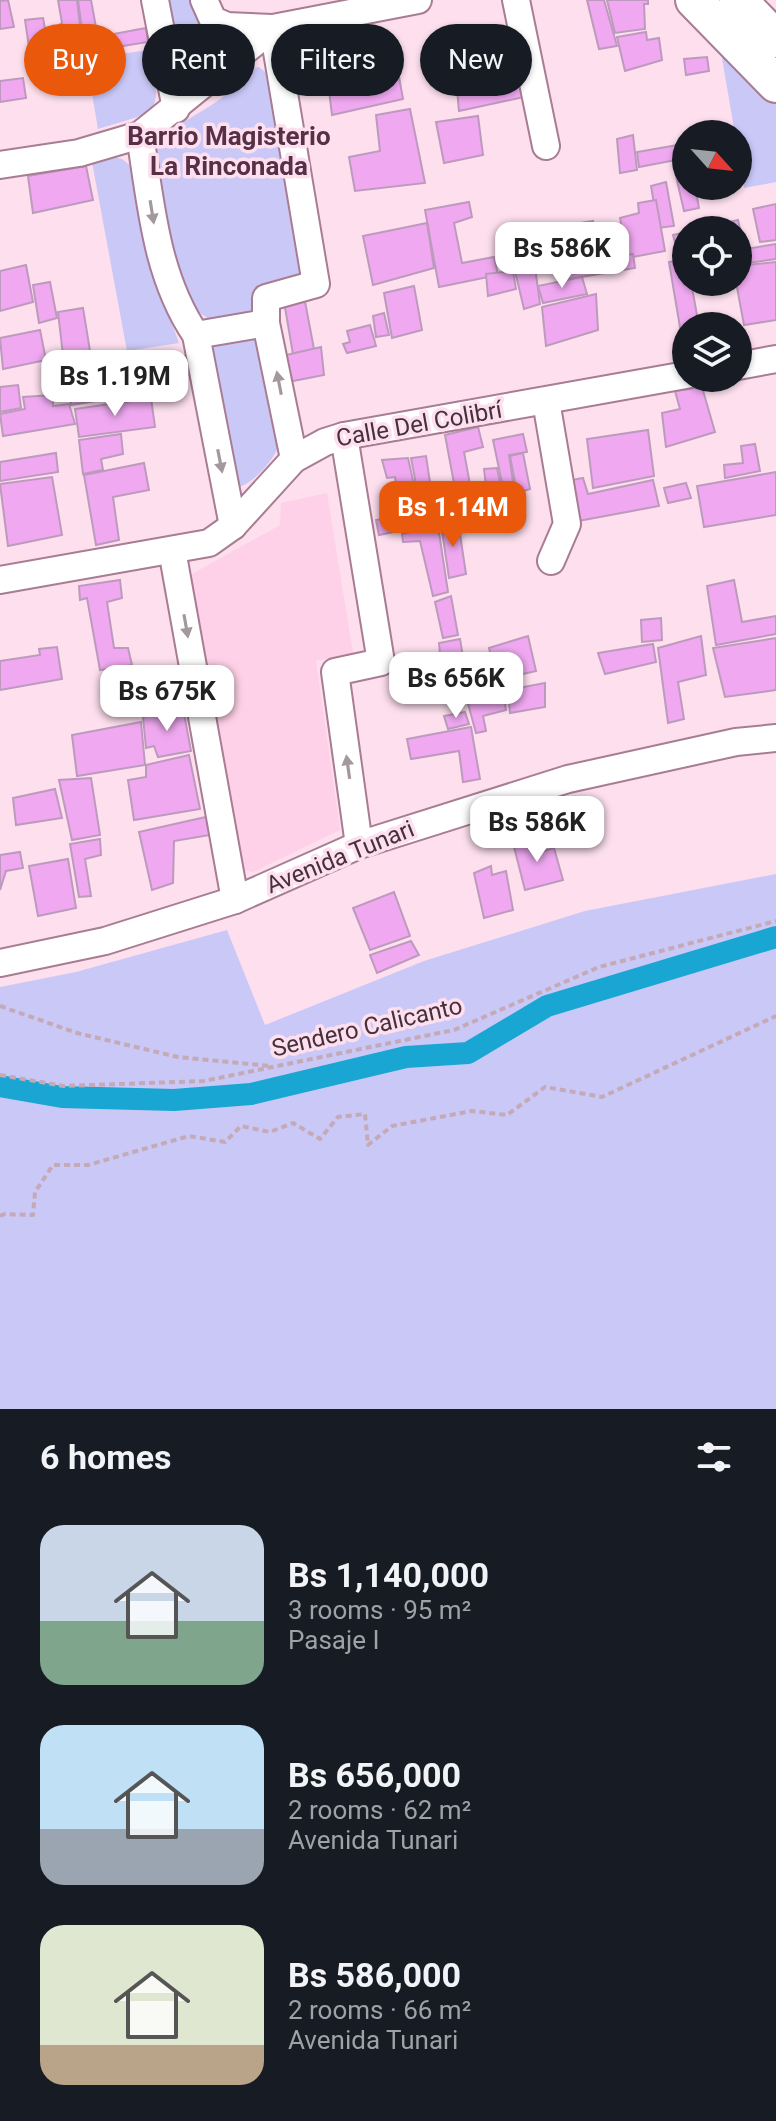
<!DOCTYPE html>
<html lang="en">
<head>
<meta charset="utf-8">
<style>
  :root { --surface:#171b24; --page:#242831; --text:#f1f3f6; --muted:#9ea1a6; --accent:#ea580c }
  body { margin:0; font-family:Roboto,sans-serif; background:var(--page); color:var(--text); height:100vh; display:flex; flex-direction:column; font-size:30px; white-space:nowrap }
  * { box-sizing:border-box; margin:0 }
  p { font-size:26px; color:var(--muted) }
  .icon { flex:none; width:44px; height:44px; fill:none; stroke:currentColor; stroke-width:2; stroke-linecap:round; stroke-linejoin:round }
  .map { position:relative; height:1409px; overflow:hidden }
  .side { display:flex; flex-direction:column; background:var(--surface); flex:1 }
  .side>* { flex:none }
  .top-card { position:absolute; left:24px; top:24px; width:728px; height:72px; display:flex; gap:16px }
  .needle { width:52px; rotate:117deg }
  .fabs { position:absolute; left:672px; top:120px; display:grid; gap:16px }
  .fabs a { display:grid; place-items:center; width:80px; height:80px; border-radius:50%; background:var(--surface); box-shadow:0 2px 6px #0004; font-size:40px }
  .price { position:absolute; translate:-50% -68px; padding:0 18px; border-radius:16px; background:#fff; color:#222; font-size:26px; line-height:52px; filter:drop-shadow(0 2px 4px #0008) }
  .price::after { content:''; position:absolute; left:50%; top:48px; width:24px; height:18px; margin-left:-12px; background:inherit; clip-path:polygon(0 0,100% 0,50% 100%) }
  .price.on { background:var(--accent); color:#fff }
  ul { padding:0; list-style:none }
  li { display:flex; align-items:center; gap:24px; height:200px; padding:0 40px }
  li span { display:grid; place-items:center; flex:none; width:224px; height:160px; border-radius:24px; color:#555 }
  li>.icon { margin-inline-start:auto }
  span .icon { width:96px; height:96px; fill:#fffc; stroke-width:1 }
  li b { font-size:34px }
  h2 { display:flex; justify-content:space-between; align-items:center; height:96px; padding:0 40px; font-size:34px }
  .pill { padding:0 28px; border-radius:36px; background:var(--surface); box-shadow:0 2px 6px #0004; font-size:28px; line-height:72px }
  .pill.on { background:var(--accent); color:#fff }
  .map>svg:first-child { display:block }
  .built { fill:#fed1e8 }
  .green { fill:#cac8f7 }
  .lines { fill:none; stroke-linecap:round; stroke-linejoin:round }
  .canal { stroke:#19a6d2; stroke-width:22 }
  .building { fill:#f0a9f1; stroke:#bd9abd; stroke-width:2 }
  .minor-casing { stroke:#a87c93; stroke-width:30 }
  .secondary-casing { stroke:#a87c93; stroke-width:40 }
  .path { stroke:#c4aab7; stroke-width:4; stroke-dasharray:6 4; stroke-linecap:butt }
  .minor { stroke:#fff; stroke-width:26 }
  .secondary { stroke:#fff; stroke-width:36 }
  .oneway { fill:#a2989d }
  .labels { text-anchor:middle; stroke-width:7; stroke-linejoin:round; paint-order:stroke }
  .street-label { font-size:24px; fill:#44313b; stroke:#fddfee }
  .neighbourhood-label { font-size:26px; font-weight:bold; fill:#573046; stroke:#fddfee }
</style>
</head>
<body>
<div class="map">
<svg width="776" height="1409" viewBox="0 0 776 1409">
  <rect width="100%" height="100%" fill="#fddfee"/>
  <path class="built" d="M327,493l26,160 -37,8 24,169 -87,42 -11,-2 -52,-295 90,-50 1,-22z"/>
  <g class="green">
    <path d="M167,0h30l28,40 2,12 -33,30 -12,-4z"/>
    <path d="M719,41l57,60v81l-32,6 -6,-54h-3z"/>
    <path d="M149,50c14,66 12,60 -51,79l-12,-70z"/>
    <path d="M259,67l12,10 32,196 -47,39 -43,10 -23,-16 -17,-39 -19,-119c19,-25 53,-36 76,-57 9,-8 17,-22 29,-24z"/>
    <path d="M114,157l8,2 11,9 30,132 16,43 -52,8 -35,-189z"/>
    <path d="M253,337l4,1 22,107c-5,15 -27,40 -42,42l-27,-136 7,-6z"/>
    <path d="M776,874v535h-776v-422l76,-15 151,-42 38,95 159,-64 161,-50z"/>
  </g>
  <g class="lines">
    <path class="canal" d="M0,1086l62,11 112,3 77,-6 155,-37 62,-4 79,-47 229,-69"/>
  </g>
  <g class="building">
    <path d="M8,0l6,27 -14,2v-28z"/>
    <path d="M58,0h19l5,42 -15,2 -2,-6 -7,2 -4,-12 8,-5z"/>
    <path d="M78,0h13l9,49 -15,3z"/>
    <path d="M587,0h17l13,46 -18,3z"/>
    <path d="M607,0h41v4h-4l1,25 -30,4z"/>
    <path d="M43,18l7,37 -19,6 -6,-41z"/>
    <path d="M146,28l2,14 -38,6 -2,-13z"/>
    <path d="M646,32l1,8 12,-2 3,22 -37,11 -8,-34z"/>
    <path d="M447,39l19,1 12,46 43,-9 3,20 -65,14 -3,-32z"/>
    <path d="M707,57l2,14 -23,4 -2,-16z"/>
    <path d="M396,60l7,39 -71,16 -5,-41z"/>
    <path d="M23,78l3,20 -26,4v-21z"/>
    <path d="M410,109l15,74 -70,8 -6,-34 31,-6 -4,-36z"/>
    <path d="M478,116l5,39 -39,8 -8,-41z"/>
    <path d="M633,135l4,35 -17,3 -3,-34z"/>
    <path d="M678,145l3,14 -42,8 -2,-15z"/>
    <path d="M686,160v26h9l4,22 -15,3 -11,-48z"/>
    <path d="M86,166l7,34 -60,13 -5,-37z"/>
    <path d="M666,182l8,44 -16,2 -7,-42z"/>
    <path d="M656,200l9,51 -38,7 -7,-40 19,-5 -1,-10z"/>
    <path d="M469,202l3,15 -18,6 8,40 32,-6 4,18 -59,12 -14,-77z"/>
    <path d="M776,204v36l-16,2 -7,-33z"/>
    <path d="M738,220l6,26 -6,1v-17h-43z"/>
    <path d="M593,221l8,39 -19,3 -8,-39z"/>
    <path d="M427,223l7,45 -61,17 -10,-49z"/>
    <path d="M686,232v24l-7,1 -6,-22z"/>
    <path d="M776,244v15l-35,5 -1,-14z"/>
    <path d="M633,254l2,14 -66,11 -2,-12z"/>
    <path d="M686,259v23h5l8,44h-13v24l-2,1 -15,-89z"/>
    <path d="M776,262v58l-32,5 -8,-43 2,-16z"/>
    <path d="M26,265l7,37 -33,9v-40z"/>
    <path d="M535,267l5,37 -16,5 -9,-38z"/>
    <path d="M513,271l3,18 -28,7 -2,-22z"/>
    <path d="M582,277l5,17 -44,9 -5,-17z"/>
    <path d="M50,282l7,36 -18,5 -6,-38z"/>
    <path d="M414,286l8,44 -30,8 -8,-45z"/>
    <path d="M303,291l11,58 -21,5 -10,-58z"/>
    <path d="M596,294l2,36 -52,16 -4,-39z"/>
    <path d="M83,308l7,43 -27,4 -5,-43z"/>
    <path d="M384,313l5,22 -13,2 -3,-21z"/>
    <path d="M370,325l6,21 -29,7 -4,-9 7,-2 -3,-11z"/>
    <path d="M40,330l6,30 -43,9 -3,-31z"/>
    <path d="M321,347l3,28 -36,7 -2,-27z"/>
    <path d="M97,354l5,46 -31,5 -5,-48z"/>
    <path d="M190,355l3,19 -17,4 -3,-20z"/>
    <path d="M18,385l3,23 -21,4v-25z"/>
    <path d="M702,387l13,45 -49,15 -4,-34 18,-4 -5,-18z"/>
    <path d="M53,395v11l16,-2 6,20 -72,12 -3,-22 25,-5 -2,-12z"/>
    <path d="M151,398l4,29 -76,10 -4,-28z"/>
    <path d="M478,427l5,20 -19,5 9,49 30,-4 2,19 -44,5 -16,-86z"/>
    <path d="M648,430l6,46 -61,12 -6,-49z"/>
    <path d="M121,434l2,20 -22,5 2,11 -20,4 -4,-34z"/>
    <path d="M523,434l4,18 -18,3 6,40 -10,2 -12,-57z"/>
    <path d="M755,444l5,27 -35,7 -1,-13 19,-2 -2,-17z"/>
    <path d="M56,453l2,19 -58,9v-19z"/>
    <path d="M523,453l7,36 -13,4 -7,-37z"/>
    <path d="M426,456l10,66 -12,3 -13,-67z"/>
    <path d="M408,458l15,68 -44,9 -3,-15 25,-4 -6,-39 -8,1 -5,-18z"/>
    <path d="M144,463l5,27 -36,7 6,43 -23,5 -12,-70z"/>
    <path d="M497,468l6,29 -30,2v-11l13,-2 -2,-17z"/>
    <path d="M776,472v43l-72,12 -7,-41z"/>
    <path d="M52,477l10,58 -54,11 -8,-62z"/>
    <path d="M583,478l5,16 65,-14 6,26 -81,15 -6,-41z"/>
    <path d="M686,483l5,15 -23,5 -4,-15z"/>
    <path d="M458,521l8,53 -17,4 -8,-54z"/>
    <path d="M438,526l10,66 -15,4 -13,-55 -17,1 -1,-8z"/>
    <path d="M120,580l2,18 -15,4 7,46h14l4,17 -32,5 -13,-72 -7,2 -1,-14z"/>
    <path d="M734,580l8,42 34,-6v18l-60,11 -9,-59z"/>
    <path d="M451,596l7,39 -15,3 -8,-36z"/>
    <path d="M661,618l1,22 -20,2 -1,-22z"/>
    <path d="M528,636l8,35 -39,9 -8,-32z"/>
    <path d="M701,636l5,39 -28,7 6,37 -16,4 -10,-75z"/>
    <path d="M776,638v52l-51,7 -12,-49z"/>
    <path d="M460,639l4,24 -23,2 -2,-22z"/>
    <path d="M653,644l3,18 -51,12 -7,-21z"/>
    <path d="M57,647l5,32 -62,11v-29l40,-6 -1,-6z"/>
    <path d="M430,653l2,14 -31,7 -2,-16z"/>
    <path d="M141,666l1,20 -16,1 6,12 21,-3 3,15 -38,4 -4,-43z"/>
    <path d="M545,683v24l-35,6 -2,-23z"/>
    <path d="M503,690l3,20 -23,6 3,15 -10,2 -10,-37z"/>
    <path d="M183,708l8,43 -33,6 -4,-11 -8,2 -3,-31z"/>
    <path d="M465,712l4,12 -21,5 -4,-13z"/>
    <path d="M141,722l4,43 -68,11 -5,-41z"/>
    <path d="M471,727l9,52 -17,3 -4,-31 -48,8 -4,-20z"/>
    <path d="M189,755l11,54 -66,11 -6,-40 18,-3v-12z"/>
    <path d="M91,778l9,57 -28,5 -13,-60z"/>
    <path d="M55,789l7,29 -46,7 -3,-27z"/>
    <path d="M210,816v19l-36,6 -1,42 -21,7 -13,-58z"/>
    <path d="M538,836l3,16 13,-4 9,32 -38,10 -12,-47z"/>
    <path d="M100,839l1,16 -16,4 6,37 -12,1 -9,-53z"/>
    <path d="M20,852l3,16 -17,3 -6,19v-35z"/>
    <path d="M68,859l8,49 -38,8 -9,-50z"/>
    <path d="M491,866l1,9 14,-4 7,39 -29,8 -10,-45z"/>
    <path d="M394,892l16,44 -40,14 -17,-42z"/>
    <path d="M411,941l8,14 -42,18 -7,-18z"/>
  </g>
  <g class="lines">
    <g class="minor-casing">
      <g id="minor">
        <path d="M155,0l21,109"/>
        <path d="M204,0l9,20 14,6 46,2"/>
        <path d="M516,0l30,146"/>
        <path d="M273,28l43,256 -50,14v25l28,136"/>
        <path d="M140,135c11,70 16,141 56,200l37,191"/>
        <path d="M0,165l79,-12 61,-18 133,-107 145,-28"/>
        <path d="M196,335l70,-12"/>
        <path d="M738,366l38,-7"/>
        <path d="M546,401l21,123 -16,37"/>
        <path d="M344,436l37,226 -46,10 24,173"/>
        <path d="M172,550l63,350"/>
        <path d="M0,580l209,-37 24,-17 61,-67 31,-17 19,-6 342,-61"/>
        <path d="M0,963l105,-22 130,-41 124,-55 209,-66 168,-37 40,-4"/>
      </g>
    </g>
    <g class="secondary-casing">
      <g id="secondary">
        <path d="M694,0l82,84"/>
        <path d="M738,0l38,39"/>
      </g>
    </g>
    <g class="path">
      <path d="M0,1006l77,27 101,24 92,9"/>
      <path d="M0,1075l64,11 140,-5 250,-51 145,-63 177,-46"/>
      <path d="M0,1216l5,-2 28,1 2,-23 18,-27h35l101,-29 36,6 16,-16 29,6 23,-9 27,16 18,-22 27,-3 3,31 24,-19 80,-15 35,4 38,-28 57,10 174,-81"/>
    </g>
    <use href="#minor" class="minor"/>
    <use href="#secondary" class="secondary"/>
  </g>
  <defs><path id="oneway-solid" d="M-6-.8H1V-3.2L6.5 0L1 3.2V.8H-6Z" transform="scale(2)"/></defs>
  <g class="oneway">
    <use href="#oneway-solid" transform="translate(152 212) rotate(81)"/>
    <use href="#oneway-solid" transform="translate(279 383) rotate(-101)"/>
    <use href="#oneway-solid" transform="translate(220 461) rotate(79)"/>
    <use href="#oneway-solid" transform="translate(186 626) rotate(80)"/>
    <use href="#oneway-solid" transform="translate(348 767) rotate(-98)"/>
  </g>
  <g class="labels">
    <g class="street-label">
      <text transform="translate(419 424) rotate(-10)" y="8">Calle Del Colibrí</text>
      <text transform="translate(340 857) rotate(-22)" y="8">Avenida Tunari</text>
      <text transform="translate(367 1027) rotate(-13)" y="8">Sendero Calicanto</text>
    </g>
    <g class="neighbourhood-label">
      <text x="229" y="145">Barrio Magisterio<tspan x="229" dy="30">La Rinconada</tspan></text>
    </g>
  </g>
</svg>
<div class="fabs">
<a><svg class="needle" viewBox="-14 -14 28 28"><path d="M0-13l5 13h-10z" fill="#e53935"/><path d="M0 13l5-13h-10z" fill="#9ea1a6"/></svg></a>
<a><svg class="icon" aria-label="locate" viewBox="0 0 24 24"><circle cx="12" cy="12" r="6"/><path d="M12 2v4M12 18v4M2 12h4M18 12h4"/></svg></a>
<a><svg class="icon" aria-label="layers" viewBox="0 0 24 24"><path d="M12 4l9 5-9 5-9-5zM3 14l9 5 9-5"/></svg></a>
</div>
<b class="price" style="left:562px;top:290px">Bs 586K</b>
<b class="price" style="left:115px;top:418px">Bs 1.19M</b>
<b class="price on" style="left:453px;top:549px">Bs 1.14M</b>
<b class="price" style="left:456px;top:720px">Bs 656K</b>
<b class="price" style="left:167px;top:733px">Bs 675K</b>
<b class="price" style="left:537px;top:864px">Bs 586K</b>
<div class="top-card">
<a class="pill on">Buy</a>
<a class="pill">Rent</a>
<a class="pill">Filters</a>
<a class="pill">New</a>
</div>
</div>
<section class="side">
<h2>6 homes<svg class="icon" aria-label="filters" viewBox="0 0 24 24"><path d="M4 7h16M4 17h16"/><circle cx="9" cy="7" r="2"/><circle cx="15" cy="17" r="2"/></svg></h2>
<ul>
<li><span style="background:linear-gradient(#c9d6e8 60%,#7fa58c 0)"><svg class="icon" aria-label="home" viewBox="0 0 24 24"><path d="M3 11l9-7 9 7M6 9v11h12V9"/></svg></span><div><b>Bs 1,140,000</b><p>3 rooms · 95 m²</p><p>Pasaje I</p></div></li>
<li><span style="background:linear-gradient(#bfe0f5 65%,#9aa5b1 0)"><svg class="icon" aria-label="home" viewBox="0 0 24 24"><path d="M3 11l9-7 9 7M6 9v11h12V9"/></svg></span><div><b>Bs 656,000</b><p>2 rooms · 62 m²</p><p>Avenida Tunari</p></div></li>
<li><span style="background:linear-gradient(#dfe7d0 75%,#b9a48a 0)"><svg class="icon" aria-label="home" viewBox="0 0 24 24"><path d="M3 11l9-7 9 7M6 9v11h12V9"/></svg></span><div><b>Bs 586,000</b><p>2 rooms · 66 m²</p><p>Avenida Tunari</p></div></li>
</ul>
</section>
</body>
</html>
